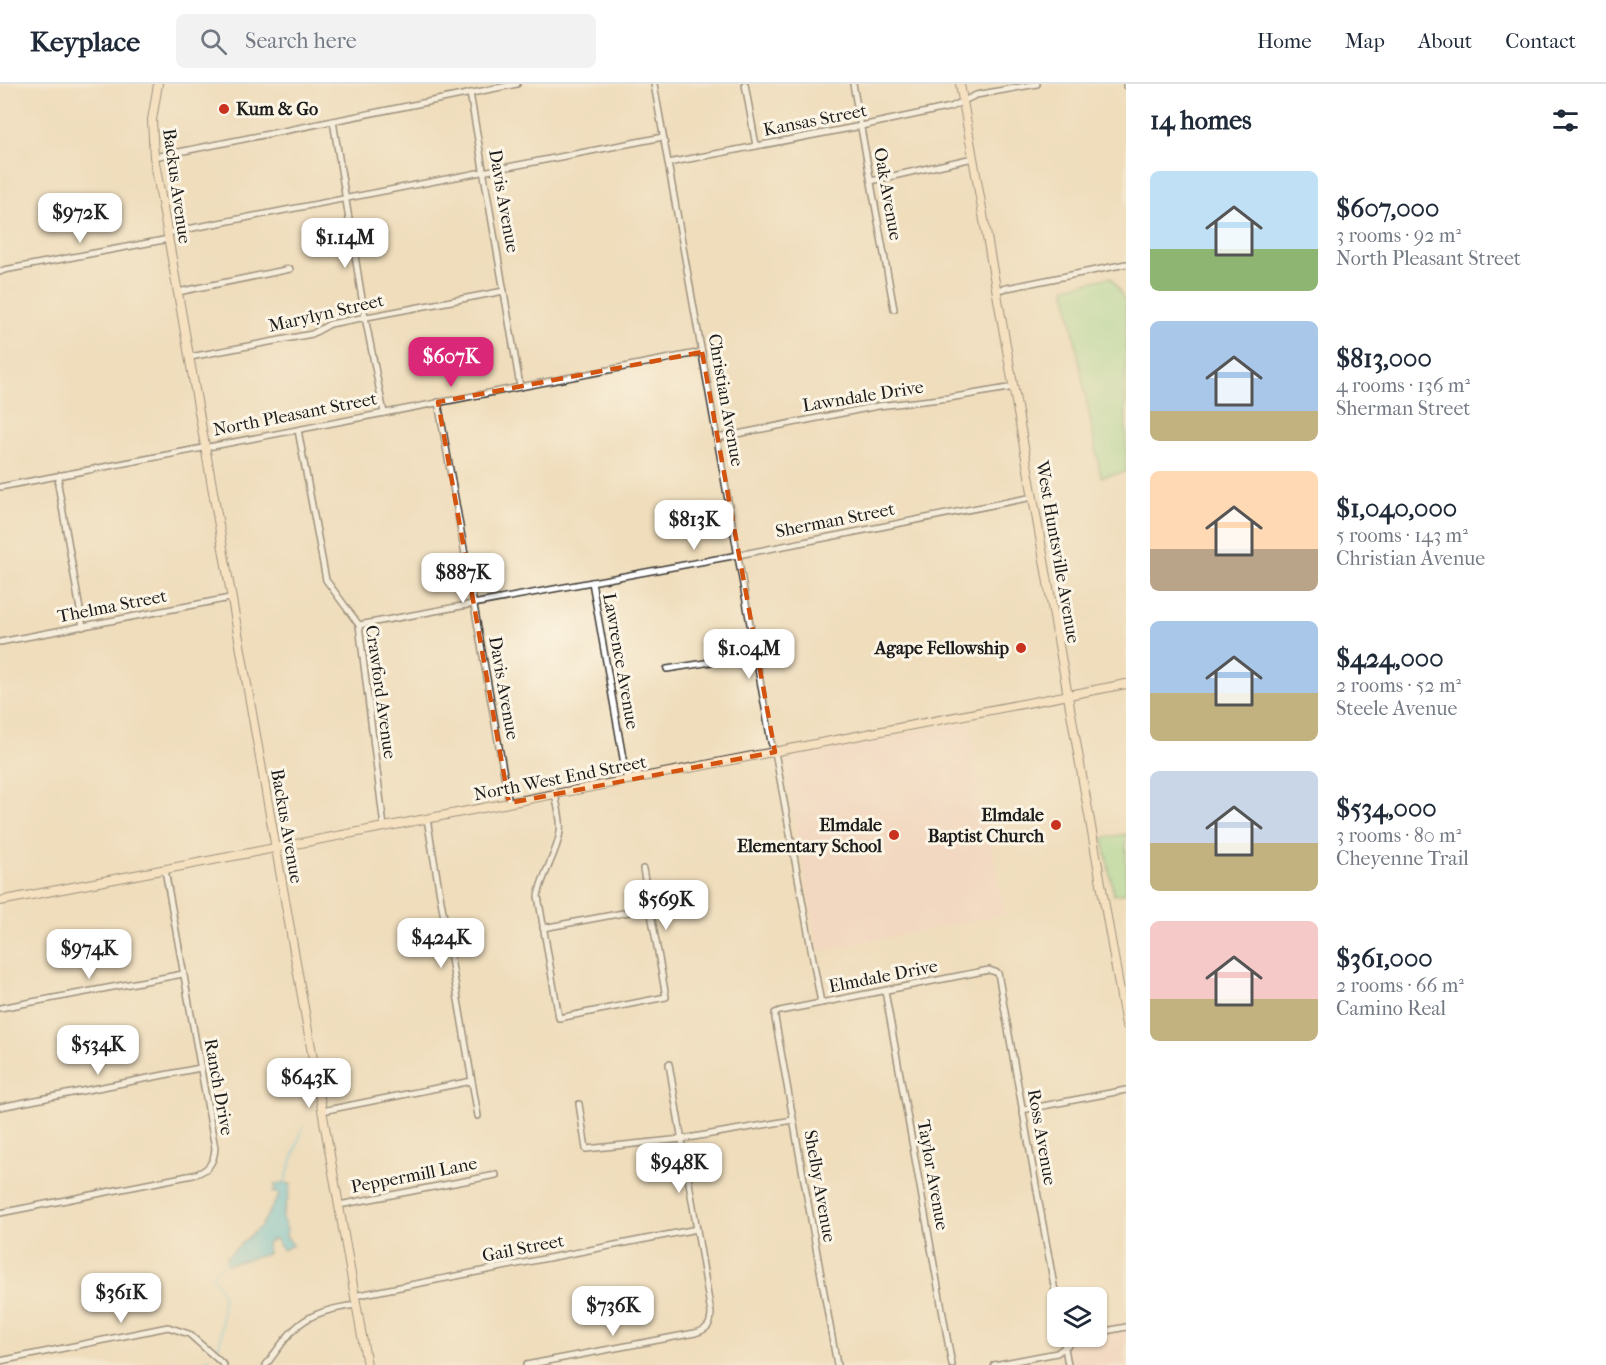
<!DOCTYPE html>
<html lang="en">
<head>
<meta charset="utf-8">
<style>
  :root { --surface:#fff; --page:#f2f2f3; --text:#1f2937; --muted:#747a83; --line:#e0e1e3; --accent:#db2777 }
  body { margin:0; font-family:"IM FELL French Canon",serif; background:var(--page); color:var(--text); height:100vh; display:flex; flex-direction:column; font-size:22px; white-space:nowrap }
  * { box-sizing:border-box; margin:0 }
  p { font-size:20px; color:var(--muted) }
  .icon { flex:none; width:33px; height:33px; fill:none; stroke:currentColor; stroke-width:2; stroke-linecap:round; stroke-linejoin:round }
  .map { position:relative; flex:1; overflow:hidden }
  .sheet { display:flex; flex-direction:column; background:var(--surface); width:480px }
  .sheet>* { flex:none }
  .buttons { position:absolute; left:1047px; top:1203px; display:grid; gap:12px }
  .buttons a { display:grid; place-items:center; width:60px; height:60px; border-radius:9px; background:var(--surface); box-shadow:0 2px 4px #0004; font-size:30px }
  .price { position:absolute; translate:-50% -51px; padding:0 14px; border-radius:12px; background:#fff; color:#222; font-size:20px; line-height:39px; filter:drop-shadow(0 2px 3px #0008) }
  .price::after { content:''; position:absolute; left:50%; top:36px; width:18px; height:14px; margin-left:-9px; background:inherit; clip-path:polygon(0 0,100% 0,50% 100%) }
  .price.selected { background:var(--accent); color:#fff }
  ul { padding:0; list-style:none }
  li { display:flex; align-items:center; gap:18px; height:150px; padding:0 24px }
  li span { display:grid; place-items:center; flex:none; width:168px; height:120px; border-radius:9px; color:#555 }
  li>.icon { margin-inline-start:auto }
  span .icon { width:72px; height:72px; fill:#fffc; stroke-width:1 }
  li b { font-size:26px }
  h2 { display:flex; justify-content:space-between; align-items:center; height:72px; padding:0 24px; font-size:26px }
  header { display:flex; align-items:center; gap:36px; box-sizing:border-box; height:84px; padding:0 30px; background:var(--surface); border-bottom:2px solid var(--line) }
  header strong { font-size:28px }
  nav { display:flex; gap:33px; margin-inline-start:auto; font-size:21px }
  .search { width:420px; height:54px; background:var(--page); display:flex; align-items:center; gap:15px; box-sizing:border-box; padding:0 21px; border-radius:9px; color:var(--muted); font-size:22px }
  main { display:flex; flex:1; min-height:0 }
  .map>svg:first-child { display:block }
  .built { fill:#f7d1c7 }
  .green { fill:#99dd96; stroke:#5a7c59; stroke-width:1.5 }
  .water { fill:#5ec6db; stroke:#3d717c; stroke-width:1.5 }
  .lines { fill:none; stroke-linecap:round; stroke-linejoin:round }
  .stream { stroke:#5ec6db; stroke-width:2 }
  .street-casing { stroke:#3c3934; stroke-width:8 }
  .secondary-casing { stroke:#3c3934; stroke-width:10 }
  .street { stroke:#fff; stroke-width:5 }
  .secondary { stroke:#fde5c5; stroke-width:8 }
  .marked { fill:none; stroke:#d4530e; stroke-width:4.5; stroke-dasharray:12 8; stroke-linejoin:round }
  .poi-dot { fill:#c8321e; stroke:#fcf5e5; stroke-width:2 }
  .labels { text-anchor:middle; stroke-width:6; stroke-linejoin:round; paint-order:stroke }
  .poi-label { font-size:18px; font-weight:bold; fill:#1c1c1c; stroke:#fcf5e5; text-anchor:end }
  .street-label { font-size:18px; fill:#1c1c1c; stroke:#fcf5e5 }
</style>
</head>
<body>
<header>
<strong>Keyplace</strong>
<div class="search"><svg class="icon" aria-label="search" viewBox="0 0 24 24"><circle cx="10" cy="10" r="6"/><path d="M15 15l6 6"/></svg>Search here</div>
<nav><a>Home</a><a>Map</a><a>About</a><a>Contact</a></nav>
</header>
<main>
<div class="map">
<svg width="1126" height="1281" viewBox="0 0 1126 1281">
  <rect width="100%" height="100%" fill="#fcf5e5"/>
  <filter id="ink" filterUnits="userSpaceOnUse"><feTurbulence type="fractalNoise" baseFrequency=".0167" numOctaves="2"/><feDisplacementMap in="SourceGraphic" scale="12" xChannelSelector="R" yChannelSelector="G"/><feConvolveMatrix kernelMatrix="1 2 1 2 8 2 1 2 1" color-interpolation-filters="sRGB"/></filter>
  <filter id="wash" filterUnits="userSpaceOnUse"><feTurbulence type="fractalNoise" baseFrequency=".008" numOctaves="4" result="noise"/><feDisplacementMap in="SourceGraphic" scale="24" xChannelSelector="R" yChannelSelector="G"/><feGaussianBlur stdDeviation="1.35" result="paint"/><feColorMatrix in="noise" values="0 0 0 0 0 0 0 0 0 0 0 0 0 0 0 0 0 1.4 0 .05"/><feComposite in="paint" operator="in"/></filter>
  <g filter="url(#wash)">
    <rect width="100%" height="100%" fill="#efddbb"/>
    <g class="built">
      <path d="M969,637l35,193 -185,37 -36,-194z"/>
      <path d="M1126,1238v43h-65l-5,-30 40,1 1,-9z"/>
    </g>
    <g class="green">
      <path d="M1111,193l15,25v170l-25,5 -36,-190z"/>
      <path d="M1126,750v59l-12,2 -11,-57z"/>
    </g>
    <path class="water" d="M280,1099l11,1 -2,11 -7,23 5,11 -1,7 7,9 -10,5 -8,-11 -6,2 -2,3 1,10 -41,11 -1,-8 35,-31 19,-32 -7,-2 3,-4 -2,-4z"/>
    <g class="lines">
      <g class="stream">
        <path d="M284,1100l19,-57"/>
        <path d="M217,1267l4,-13 2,-44 -11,-20 16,-13"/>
        <path d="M168,1281l3,-3h32l7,-4"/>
      </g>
    </g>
  </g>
  <g filter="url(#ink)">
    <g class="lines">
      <g class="street-casing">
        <g id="street">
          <path d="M654,0l117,658 4,10 46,251"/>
          <path d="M745,0l11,62"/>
          <path d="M853,0l41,225"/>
          <path d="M1126,0v2"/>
          <path d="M470,9l50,293"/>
          <path d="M333,37l32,196 19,96"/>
          <path d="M154,73l363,-73"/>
          <path d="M668,79l193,-37 90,-19 25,-12 61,-11"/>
          <path d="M871,97l102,-23"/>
          <path d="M167,149l496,-96"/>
          <path d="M0,188l4,-2 165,-31"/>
          <path d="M997,206l129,-26"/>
          <path d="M178,208l112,-23"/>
          <path d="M190,273l122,-23 18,-10 174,-33"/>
          <path d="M438,318l71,401"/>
          <path d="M298,346l28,150 33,45 25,202"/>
          <path d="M717,354l161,-32 71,-8 65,-11"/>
          <path d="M60,391l-2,9 25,143"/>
          <path d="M0,403l702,-135"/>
          <path d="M592,498l35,199"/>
          <path d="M359,541l379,-70 295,-58"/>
          <path d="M0,558l230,-44"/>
          <path d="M667,585l89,-14"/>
          <path d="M555,710c2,12 7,26 5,38 -3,22 -18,42 -22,64l21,122 107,-21 -23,-128"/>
          <path d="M427,735l51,297"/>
          <path d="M543,844l107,-20"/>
          <path d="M885,907l67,374"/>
          <path d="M0,924l183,-34"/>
          <path d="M579,1020l7,45 96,-10 111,-19"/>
          <path d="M0,1023l200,-39"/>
          <path d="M1022,1026l104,-20"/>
          <path d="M322,1027l150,-30"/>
          <path d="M339,1121l157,-30"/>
          <path d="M0,1129l193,-38c15,-4 21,-12 22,-27l-50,-278"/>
          <path d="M354,1212l343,-67"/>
          <path d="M1096,1249l30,-6"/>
          <path d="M1063,1252l5,29"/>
          <path d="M0,1277l168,-34 21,7 35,31"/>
          <path d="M266,1281c30,-41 37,-53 90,-60"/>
          <path d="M526,1281l169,-32c12,-3 16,-8 16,-20l-42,-249"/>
          <path d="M837,1281l-62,-347v-5l5,-2 209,-41 9,3 60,335"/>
          <path d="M994,1281l63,-12 23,-17"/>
        </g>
      </g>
      <g class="secondary-casing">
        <g id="secondary">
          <path d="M158,0l-6,36 2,37 213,1208"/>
          <path d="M960,0l166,941"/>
          <path d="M0,817l1126,-217"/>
        </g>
      </g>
      <use href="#street" class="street"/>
      <use href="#secondary" class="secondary"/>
    </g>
  </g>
  <path d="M0 0H1126V1281H0ZM702,268l73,400 -266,51 -71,-401z" fill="#efddbb" fill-opacity=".55" fill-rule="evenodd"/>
  <path class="marked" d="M702,268l73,400 -266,51 -71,-401z"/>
  <g class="poi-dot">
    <circle cx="224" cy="25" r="6"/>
    <circle cx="1021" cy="564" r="6"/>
    <circle cx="1056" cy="741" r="6"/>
    <circle cx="894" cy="751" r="6"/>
  </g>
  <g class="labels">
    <g class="poi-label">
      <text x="236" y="31" text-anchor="start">Kum &amp; Go</text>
      <text x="1009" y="570">Agape Fellowship</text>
      <text x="1044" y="737">Elmdale<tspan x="1044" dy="21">Baptist Church</tspan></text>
      <text x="882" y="747">Elmdale<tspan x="882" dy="21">Elementary School</tspan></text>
    </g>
    <g class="street-label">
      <text transform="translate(815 36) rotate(-11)" y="6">Kansas Street</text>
      <text transform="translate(177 102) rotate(82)" y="6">Backus Avenue</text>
      <text transform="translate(888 110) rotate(80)" y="6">Oak Avenue</text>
      <text transform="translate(504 117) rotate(80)" y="6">Davis Avenue</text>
      <text transform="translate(326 229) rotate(-13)" y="6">Marylyn Street</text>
      <text transform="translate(863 312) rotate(-9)" y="6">Lawndale Drive</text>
      <text transform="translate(726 316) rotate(80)" y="6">Christian Avenue</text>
      <text transform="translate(295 330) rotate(-11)" y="6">North Pleasant Street</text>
      <text transform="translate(835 436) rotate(-11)" y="6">Sherman Street</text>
      <text transform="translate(1058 468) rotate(80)" y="6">West Huntsville Avenue</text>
      <text transform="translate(112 522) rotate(-11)" y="6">Thelma Street</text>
      <text transform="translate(621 577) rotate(80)" y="6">Lawrence Avenue</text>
      <text transform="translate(504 604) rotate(80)" y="6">Davis Avenue</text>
      <text transform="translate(381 608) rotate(82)" y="6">Crawford Avenue</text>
      <text transform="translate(560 694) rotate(-11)" y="6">North West End Street</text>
      <text transform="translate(287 742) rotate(80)" y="6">Backus Avenue</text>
      <text transform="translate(883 892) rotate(-11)" y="6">Elmdale Drive</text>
      <text transform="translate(219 1003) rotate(80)" y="6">Ranch Drive</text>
      <text transform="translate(1042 1053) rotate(80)" y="6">Ross Avenue</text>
      <text transform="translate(414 1091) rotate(-11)" y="6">Peppermill Lane</text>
      <text transform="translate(933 1091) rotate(80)" y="6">Taylor Avenue</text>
      <text transform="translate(820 1102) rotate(80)" y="6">Shelby Avenue</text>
      <text transform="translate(523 1164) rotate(-11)" y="6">Gail Street</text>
    </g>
  </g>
</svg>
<div class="buttons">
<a><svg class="icon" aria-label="layers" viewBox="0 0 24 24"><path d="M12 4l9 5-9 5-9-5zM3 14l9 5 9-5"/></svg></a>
</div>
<b class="price" style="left:80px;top:160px">$972K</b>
<b class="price" style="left:345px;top:185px">$1.14M</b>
<b class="price selected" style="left:451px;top:304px">$607K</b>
<b class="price" style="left:694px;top:467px">$813K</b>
<b class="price" style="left:463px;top:520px">$887K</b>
<b class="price" style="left:749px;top:596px">$1.04M</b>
<b class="price" style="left:666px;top:847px">$569K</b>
<b class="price" style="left:441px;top:885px">$424K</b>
<b class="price" style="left:89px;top:896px">$974K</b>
<b class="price" style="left:98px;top:992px">$534K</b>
<b class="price" style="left:309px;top:1025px">$643K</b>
<b class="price" style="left:679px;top:1110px">$948K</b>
<b class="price" style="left:121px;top:1240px">$361K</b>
<b class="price" style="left:613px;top:1253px">$736K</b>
</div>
<section class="sheet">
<h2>14 homes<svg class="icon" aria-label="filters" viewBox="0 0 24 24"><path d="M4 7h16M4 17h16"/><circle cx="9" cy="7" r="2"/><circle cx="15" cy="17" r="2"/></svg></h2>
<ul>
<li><span style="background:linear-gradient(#bfe0f5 65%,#8fb573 0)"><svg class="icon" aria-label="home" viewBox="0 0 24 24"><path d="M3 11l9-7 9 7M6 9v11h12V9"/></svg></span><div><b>$607,000</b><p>3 rooms · 92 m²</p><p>North Pleasant Street</p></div></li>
<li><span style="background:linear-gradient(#a9c7e8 75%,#c2b280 0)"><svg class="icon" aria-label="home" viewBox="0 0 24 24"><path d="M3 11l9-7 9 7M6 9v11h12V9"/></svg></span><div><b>$813,000</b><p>4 rooms · 136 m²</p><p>Sherman Street</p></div></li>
<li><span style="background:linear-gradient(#ffd9b3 65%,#b9a48a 0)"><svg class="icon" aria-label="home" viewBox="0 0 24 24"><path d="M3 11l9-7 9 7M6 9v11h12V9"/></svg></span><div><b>$1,040,000</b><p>5 rooms · 143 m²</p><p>Christian Avenue</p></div></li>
<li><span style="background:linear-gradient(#a9c7e8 60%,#c2b280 0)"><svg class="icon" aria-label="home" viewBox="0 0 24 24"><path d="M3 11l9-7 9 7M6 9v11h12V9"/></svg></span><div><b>$424,000</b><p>2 rooms · 52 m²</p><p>Steele Avenue</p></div></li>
<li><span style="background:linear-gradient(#c9d6e8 60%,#c2b280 0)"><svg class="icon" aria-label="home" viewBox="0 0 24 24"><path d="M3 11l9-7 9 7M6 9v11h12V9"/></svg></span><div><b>$534,000</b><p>3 rooms · 80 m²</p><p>Cheyenne Trail</p></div></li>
<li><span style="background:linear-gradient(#f6c9c9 65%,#c2b280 0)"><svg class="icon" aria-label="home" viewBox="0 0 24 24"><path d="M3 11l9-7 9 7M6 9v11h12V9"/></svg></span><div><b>$361,000</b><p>2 rooms · 66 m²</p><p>Camino Real</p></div></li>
</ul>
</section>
</main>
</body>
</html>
